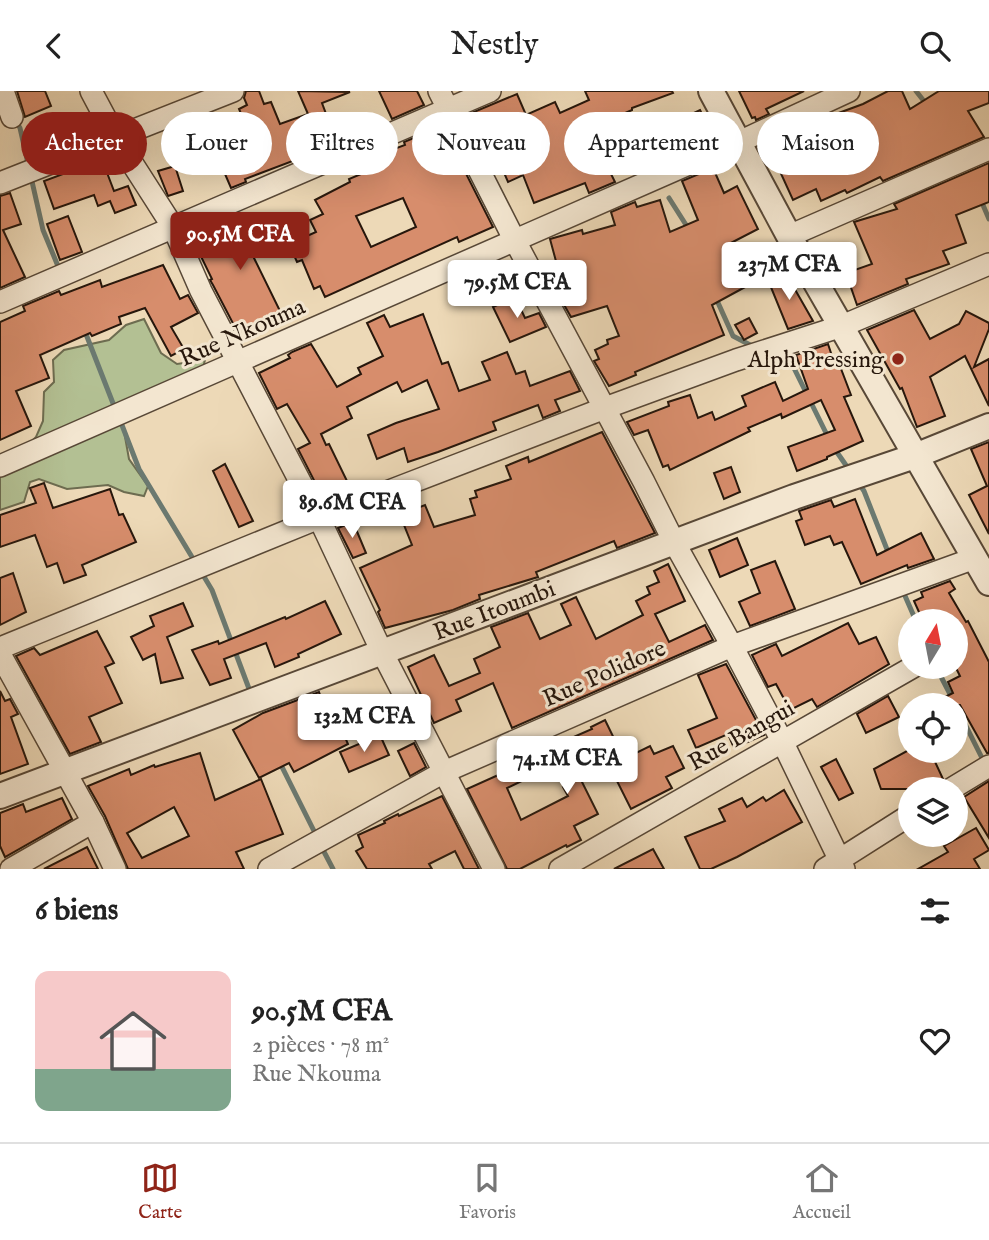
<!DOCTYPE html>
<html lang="fr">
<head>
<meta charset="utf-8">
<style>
  :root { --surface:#fff; --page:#f6f6f6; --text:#222; --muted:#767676; --line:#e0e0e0; --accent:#8f2418 }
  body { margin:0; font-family:"IM FELL English",serif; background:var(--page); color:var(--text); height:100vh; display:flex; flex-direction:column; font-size:26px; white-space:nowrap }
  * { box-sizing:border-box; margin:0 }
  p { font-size:23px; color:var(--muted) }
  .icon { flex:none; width:38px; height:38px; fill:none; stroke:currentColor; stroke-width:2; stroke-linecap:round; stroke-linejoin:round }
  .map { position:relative; height:778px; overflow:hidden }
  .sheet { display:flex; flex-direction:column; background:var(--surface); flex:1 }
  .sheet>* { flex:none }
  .top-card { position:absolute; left:21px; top:21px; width:948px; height:63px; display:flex; gap:14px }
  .needle { width:46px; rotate:10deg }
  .tools { position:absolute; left:898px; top:518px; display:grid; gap:14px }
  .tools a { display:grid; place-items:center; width:70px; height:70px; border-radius:50%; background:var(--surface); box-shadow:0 7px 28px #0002; font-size:35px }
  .price { position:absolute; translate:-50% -60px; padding:0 16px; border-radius:7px; background:#fff; color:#222; font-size:23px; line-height:46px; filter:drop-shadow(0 2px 4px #0008) }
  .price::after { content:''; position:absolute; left:50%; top:42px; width:21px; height:16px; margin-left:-10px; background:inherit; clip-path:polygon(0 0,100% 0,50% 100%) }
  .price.active { background:var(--accent); color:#fff }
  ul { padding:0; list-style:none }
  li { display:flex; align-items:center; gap:21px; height:175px; padding:0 35px }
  li span { display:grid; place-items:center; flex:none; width:196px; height:140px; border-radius:14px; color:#555 }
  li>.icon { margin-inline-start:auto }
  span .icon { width:84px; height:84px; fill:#fffc; stroke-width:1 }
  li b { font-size:30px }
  h2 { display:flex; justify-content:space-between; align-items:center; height:84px; padding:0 35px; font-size:30px }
  .pill { padding:0 24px; border-radius:32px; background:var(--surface); box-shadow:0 7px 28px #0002; font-size:24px; line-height:63px }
  .pill.active { background:var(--accent); color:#fff }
  header { display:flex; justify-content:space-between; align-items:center; height:91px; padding:0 35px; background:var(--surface); font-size:32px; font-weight:600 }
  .dock { display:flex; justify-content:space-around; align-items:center; height:98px; border-top:2px solid var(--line); background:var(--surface); font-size:19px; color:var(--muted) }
  .dock a { display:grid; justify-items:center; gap:4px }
  .dock .active { color:var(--accent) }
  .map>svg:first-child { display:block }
  .green { fill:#b3c093; stroke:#6d6c50; stroke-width:2 }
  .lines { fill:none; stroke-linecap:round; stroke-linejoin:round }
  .stream { stroke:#6b7970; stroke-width:5 }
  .building { fill:#d78d6c; stroke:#27170c; stroke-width:2; fill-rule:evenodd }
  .minor-casing { stroke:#584837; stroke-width:24 }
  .tertiary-casing { stroke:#584837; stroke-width:28 }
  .minor { stroke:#f3e6d0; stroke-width:21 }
  .tertiary { stroke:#f3e6d0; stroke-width:24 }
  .poi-dot { fill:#8f2418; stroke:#f3e6d0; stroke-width:2.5 }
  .labels { text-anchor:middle; stroke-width:6; stroke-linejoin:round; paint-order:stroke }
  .street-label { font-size:24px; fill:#27170c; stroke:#f3e6d0 }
  .poi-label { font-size:24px; fill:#27170c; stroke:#f3e6d0; text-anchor:end }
</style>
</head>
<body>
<header><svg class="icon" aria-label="back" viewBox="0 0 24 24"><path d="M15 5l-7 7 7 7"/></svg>Nestly<svg class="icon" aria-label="search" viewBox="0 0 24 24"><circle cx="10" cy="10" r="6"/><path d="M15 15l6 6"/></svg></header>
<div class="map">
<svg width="989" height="778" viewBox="0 0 989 778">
  <rect width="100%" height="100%" fill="#edd9b7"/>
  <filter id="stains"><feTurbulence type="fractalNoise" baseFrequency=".00286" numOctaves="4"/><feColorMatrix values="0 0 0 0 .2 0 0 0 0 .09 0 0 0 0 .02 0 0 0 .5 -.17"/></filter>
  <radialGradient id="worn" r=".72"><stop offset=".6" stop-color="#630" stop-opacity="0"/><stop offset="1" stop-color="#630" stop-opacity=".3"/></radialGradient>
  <path class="green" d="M144,228l17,34 16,11 28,-4 -3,12 -82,37 9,50 19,27 -4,10 -20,-4 -16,-7 -41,4 -28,-10 -9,3 -6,20 -24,8v-37l36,-36 7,-16 1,-29 10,-10 -1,-22 11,-10 45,-10 17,-15z"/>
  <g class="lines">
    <g class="stream">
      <path d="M916,0l11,14"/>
      <path d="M15,29l5,8 9,40"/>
      <path d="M31,86l12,53 17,41"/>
      <path d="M669,107l19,30"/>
      <path d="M980,107l9,21"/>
      <path d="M715,205l18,40 21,11"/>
      <path d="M84,238l32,82"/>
      <path d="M783,262l4,1 42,85"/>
      <path d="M120,329l19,49 56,93"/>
      <path d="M834,357l16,23"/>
      <path d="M858,391l6,9 26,66"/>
      <path d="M200,479l12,20 39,104"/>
      <path d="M902,498l14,32"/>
      <path d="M936,576l16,31"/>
      <path d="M956,615l28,56"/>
      <path d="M279,670l38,76"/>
      <path d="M321,755l12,23"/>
    </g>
  </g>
  <g class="building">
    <path d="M17,0h28l6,15 -26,11z"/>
    <path d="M246,0h13l5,13 7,-2 9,22 28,-10 -10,-23 52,1 -28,11 13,35 -40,14 3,7 -53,20 1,3 -15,6 -15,-35 36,-14 -13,-30 8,-4 -3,-7z"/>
    <path d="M379,0h38l7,14 -32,14z"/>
    <path d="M585,0h87l1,2 -41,15v2l-41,18 10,28 6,-2 8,18 -4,2 4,8 -26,11 -4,-10 -51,20 -11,-28 -15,7 -24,-56 -9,4 -6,-16 48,-20 9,21 29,-13 5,11 29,-13z"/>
    <path d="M739,0h65l-38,18 3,5 -13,6 -1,-3 -3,1z"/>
    <path d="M888,0h14l8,18 29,-18h50v12l-21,8 16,26 -101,44 -3,-4 -33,16 -2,-3 -24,11 -5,-12 -23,11 -26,-57 39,-18 57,-21z"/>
    <path d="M700,19l14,29 -22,9 -13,-28z"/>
    <path d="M440,36l4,8 2,-1 47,93 -34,15 -2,-5 -132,60 -5,-11 -6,3 -12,-29 -5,2 -8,-18 27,-12 -6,-12 13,-6 -8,-14 35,-18 -1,-3 17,-7 -4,-11 43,-16 -1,-3zM403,107l13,29 -45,20 -15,-31z"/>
    <path d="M101,66l13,34 14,-5 8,19 -21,8 -5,-12 -12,5 -4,-11 -40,14 -10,-28 38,-14 -1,-2z"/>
    <path d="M989,72v39l-33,13 10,28 -23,8 6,13 -43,15 2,5 -51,21 -11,-32 26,-9 -18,-42 43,-13 -3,-5z"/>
    <path d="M175,75l8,25 -15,5 -10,-25z"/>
    <path d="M713,77l11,25 13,-7 21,43 -33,17 22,40 -35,19 12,30 -89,37 1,3 -27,11 -15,-25 5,-2 -4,-9 13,-6 -1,-4 12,-4 -12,-30 -36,11 -8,-14 4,-1 -17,-63 32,-9 1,4 32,-9 -4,-13 24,-10 2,5 23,-7 10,32 28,-12 -16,-39z"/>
    <path d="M10,102l11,31 -18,6 22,47 -25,11v-92z"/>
    <path d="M68,125l14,36 -22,8 -13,-36z"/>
    <path d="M272,128l12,23 -31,14 28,57 -43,20 -25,-48 -3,-5 2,-1 -20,-41 31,-15 8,16z"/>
    <path d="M163,174l17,34 8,-4 10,18 -27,14 13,22 -13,7 -26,-48 -26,9 2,7 -29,12 -2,-3 -50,22 9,23 -33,13 15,35 -31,14v-118l25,-11 -2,-5 36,-15 2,4 39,-15 2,7z"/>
    <path d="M785,181l28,49 -25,8 -20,-49z"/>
    <path d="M515,206l10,21 14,-5 7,14 -36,15 -17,-35z"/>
    <path d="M914,219l16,29 29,-15 7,-13 23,12v6l-15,38 15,-8v47l-24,-50 -35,21 15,39 -28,11 -15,-39 -2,1 -33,-59z"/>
    <path d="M423,223l19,50 6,-2 11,29 31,-11 -8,-18 25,-10 9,22 9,-3 5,15 40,-15 10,20 -25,9 5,11 -17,7 -5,-13 -45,17 3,8 -58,22 -30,10 -4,-14 -27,11 -9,-24 28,-12 43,-14 -12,-29 -25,12 -5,-10 -50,25 5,11 -31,16 5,11 3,-1 18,37 -26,13 -23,-45 12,-6 -23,-39 -10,5 -18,-36 31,-15 -2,-3 4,-3 19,-8 26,43 24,-13 -3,-6 25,-12 -16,-33 17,-8 6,12z"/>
    <path d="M749,227l8,15 -13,7 -9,-15z"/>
    <path d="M828,253l6,18 4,-1 13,34 -7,2 19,44 -36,16v2l-30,12 -9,-24 47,-17 -14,-30 -39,18 -1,-4 -33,14 2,3 -80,39 -2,-5 -5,2 -15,-37 -14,5 -7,-13 42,-16 -1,-4 22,-7 8,23 14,-6 3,8 31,-14 -4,-10 33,-14 8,19 25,-12 -12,-34z"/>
    <path d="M602,341l53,101 -38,15 -3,-7 -78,31 2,5 -59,18 1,4 -27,11 -68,18 -7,-16 2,-2 -20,-42 52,-23 -12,-30 25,-10 9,22 41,-12 -5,-16 7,-2 -2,-6 36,-12 -5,-13 22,-9 1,5z"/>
    <path d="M989,351v92l-20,-39 18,-9 -16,-37z"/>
    <path d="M225,373l28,57 -14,6 -26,-56z"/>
    <path d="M731,376l9,25 -16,7 -10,-26z"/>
    <path d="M44,392l9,25 57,-19 9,26 4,-1 13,28 -54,23 4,10 -22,8 -7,-20 -10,4 -12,-32 -35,12v-32l36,-12 -6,-15z"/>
    <path d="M855,408l22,56 44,-22 13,26 -26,9 -1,-3 -46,19 -19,-42 -8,3 -4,-9 -25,9 -9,-24 6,-2 -3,-8 32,-11 3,7z"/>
    <path d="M353,431l13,31 -13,5 -15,-30z"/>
    <path d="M737,447l11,27 -28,12 -11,-27z"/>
    <path d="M775,470l20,48 -45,17 -11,-24 21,-9 -9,-23z"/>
    <path d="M668,473l17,37 -30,13 14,28 36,-17 8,15 -201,88 -19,-45 -37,17 5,11 -27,12 -26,-56 26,-12 15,31 31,-13 -6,-14 26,-12 -9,-20 37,-14 12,26 31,-14 -10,-21 15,-7 20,42 47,-24 -7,-14 14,-7 -3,-7 12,-5 -5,-11z"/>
    <path d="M13,482l13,39 -26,13v-47z"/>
    <path d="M950,490l5,8 -6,4 17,29 2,-1 21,41v91h-2l-27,-48h-31l24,-12 -5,-11 12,-6 -4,-8v-47h-33l-9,-20 9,-4 -2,-5z"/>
    <path d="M325,510l16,33 -43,20 1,3 -24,10 -9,-24 -42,16 7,19 -21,7 -18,-35 26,-9 1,3 66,-27 1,2z"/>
    <path d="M183,512l10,23 -26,11 16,41 -22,5 -6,-29 -12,6 -12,-23 23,-11 -4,-10z"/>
    <path d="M848,532l11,21 17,-7 13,27 -72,43 -5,-8 -22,11 -14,-26 -8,3 -16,-32 24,-11 6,12z"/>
    <path d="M97,540l17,32 -9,4 17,36 -33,14 12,25 -31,12 -54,-98 18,-8 6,7z"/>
    <path d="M726,573l38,71 -30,13 -6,-14 -32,14 -8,-18 29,-12 -19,-43z"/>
    <path d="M0,600l5,10 5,-2 8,15 -7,3 17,47 -28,10z"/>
    <path d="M319,601l4,11 6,-2 19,43 -54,28 -5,-9 -30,15 -26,-48 30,-17z"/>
    <path d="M888,605l11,21 -33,16 -9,-19z"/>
    <path d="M605,629l19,39 26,-13 4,8 19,-8 11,22 -18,9 6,11 -41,21 -23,-46 -29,13 19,38 -24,12 7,14 -14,7 -1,-2 -46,24h-13l-40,-80 38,-17 -5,-9 16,-8 12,23 -21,10 14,32 47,-24 -5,-9 3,-1 -8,-18 19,-10 -8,-19 23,-10 -1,-2z"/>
    <path d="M380,644l9,20 -40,17 -9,-20z"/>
    <path d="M414,652l12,24 -16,9 -12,-25z"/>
    <path d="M907,660h23l13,28 -5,8 -4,2h-53l-7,-20z"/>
    <path d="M200,662l15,47 46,-21 22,55 -47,18 8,17h-116l-23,-53 -17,-30 41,-17 2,6 23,-10 1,2zM174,716l15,29 -47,22 -15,-25z"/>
    <path d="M836,668l17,34 -14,7 -18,-33z"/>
    <path d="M989,690v57l-25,-41z"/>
    <path d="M784,699l18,32 -65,35 -26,12h-11l-15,-32 40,-16 -6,-12 23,-11 5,9 16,-10 3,4z"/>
    <path d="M442,705l37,73h-15l-9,-18 -26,13 3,5h-65l-11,-18 7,-4 -5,-12 27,-12 -1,-2 14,-7 1,2z"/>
    <path d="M62,707l10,21 -67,38 -5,-11v-33l23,-9 3,8z"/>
    <path d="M976,737l13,22 -15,9 6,10h-62l30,-17 -4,-6z"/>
    <path d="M87,756l11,22h-54z"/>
    <path d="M653,758l11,20h-50z"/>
  </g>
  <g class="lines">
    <g class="minor-casing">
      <g id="minor">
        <path d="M3,0l9,26"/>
        <path d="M91,0l25,47 57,89 28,64 118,227 63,134 112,217"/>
        <path d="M439,0l75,148 130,243 30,60 58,104 50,95 62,128"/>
        <path d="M0,92l233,-92"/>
        <path d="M789,145l200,-87"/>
        <path d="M0,211l490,-211"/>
        <path d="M0,375l739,-324 110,-51"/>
        <path d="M0,557l319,-130 286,-110 131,-48 106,-34 147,-62"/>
        <path d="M0,563l93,168 22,47"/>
        <path d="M951,698l38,-23"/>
        <path d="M11,778l82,-47"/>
        <path d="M269,778l175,-97 288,-126 243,-88"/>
        <path d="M560,778l353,-202"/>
        <path d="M825,778l85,-54"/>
      </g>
    </g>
    <g class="tertiary-casing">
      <g id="tertiary">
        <path d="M711,0l78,145 200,347"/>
        <path d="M0,705l794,-299 121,-41 74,-30"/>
      </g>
    </g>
    <use href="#minor" class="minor"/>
    <use href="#tertiary" class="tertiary"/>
  </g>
  <circle class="poi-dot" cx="898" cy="268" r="7"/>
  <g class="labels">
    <g class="street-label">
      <text transform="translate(242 241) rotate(-24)" y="8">Rue Nkouma</text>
      <text transform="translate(494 519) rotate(-21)" y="8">Rue Itoumbi</text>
      <text transform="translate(604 582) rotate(-24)" y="8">Rue Polidore</text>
      <text transform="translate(741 644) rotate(-30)" y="8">Rue Bangui</text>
    </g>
    <g class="poi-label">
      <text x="884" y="276">Alph Pressing</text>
    </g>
  </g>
  <rect width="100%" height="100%" filter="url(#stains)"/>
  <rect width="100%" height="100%" fill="url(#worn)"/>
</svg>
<div class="tools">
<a><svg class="needle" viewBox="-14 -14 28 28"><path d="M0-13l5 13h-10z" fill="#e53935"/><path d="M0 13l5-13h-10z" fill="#767676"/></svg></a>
<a><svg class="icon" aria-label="locate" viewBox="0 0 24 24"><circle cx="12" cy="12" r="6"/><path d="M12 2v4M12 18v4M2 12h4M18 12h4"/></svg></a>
<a><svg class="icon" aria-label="layers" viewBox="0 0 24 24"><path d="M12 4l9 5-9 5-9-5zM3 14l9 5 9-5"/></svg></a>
</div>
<b class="price active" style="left:240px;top:181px">90.5M CFA</b>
<b class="price" style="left:789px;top:211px">237M CFA</b>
<b class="price" style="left:517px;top:229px">79.5M CFA</b>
<b class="price" style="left:352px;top:449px">89.6M CFA</b>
<b class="price" style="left:364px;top:663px">132M CFA</b>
<b class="price" style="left:567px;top:705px">74.1M CFA</b>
<div class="top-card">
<a class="pill active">Acheter</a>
<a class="pill">Louer</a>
<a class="pill">Filtres</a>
<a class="pill">Nouveau</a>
<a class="pill">Appartement</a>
<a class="pill">Maison</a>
</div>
</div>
<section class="sheet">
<h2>6 biens<svg class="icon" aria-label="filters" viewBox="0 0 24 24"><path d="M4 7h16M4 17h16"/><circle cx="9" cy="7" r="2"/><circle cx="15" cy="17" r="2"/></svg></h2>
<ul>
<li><span style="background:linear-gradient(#f6c9c9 70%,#7fa58c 0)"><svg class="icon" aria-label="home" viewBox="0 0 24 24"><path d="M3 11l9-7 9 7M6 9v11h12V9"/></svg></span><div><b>90.5M CFA</b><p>2 pièces · 78 m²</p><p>Rue Nkouma</p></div><svg class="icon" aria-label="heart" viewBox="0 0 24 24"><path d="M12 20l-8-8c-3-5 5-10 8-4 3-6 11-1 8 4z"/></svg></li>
</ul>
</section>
<nav class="dock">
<a class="active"><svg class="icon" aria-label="map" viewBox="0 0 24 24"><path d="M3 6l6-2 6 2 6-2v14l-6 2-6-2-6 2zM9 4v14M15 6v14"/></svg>Carte</a>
<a><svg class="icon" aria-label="saved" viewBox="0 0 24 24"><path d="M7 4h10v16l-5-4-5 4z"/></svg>Favoris</a>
<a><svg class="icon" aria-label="home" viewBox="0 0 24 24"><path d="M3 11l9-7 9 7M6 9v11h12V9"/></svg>Accueil</a>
</nav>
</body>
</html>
